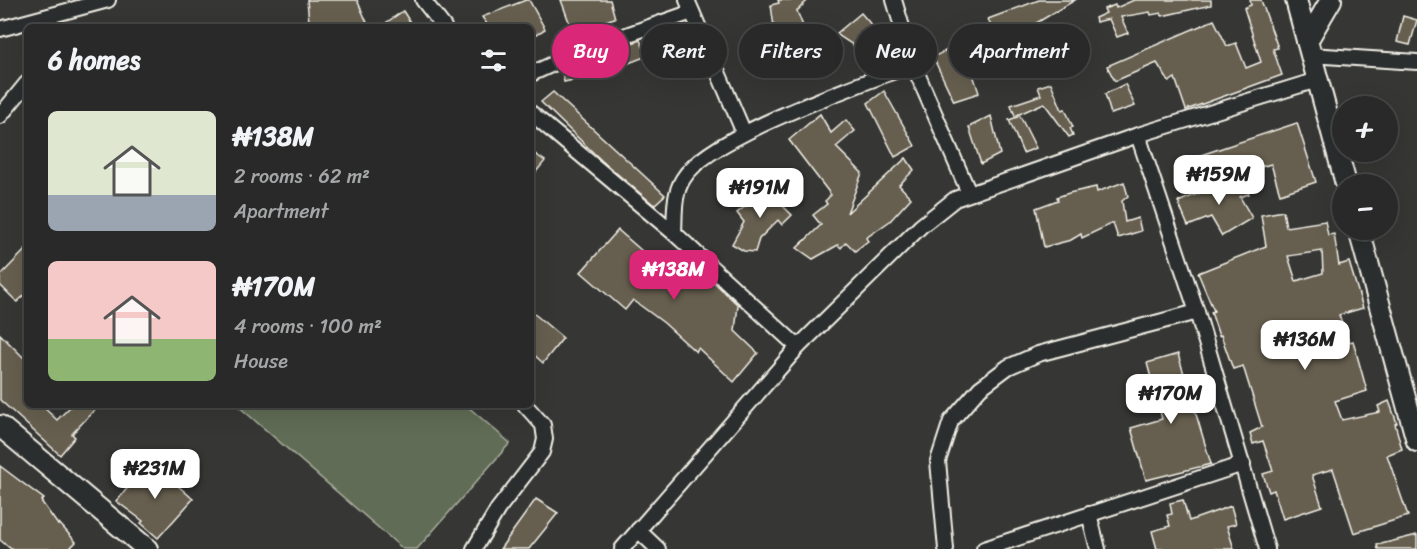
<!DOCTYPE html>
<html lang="en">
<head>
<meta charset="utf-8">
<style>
  :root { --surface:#282928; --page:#343534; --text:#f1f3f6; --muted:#a5a6a8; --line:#444545; --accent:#db2777 }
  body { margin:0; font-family:Sriracha,sans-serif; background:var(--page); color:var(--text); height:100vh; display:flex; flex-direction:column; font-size:22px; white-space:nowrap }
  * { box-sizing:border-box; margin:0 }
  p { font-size:20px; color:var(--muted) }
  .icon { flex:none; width:33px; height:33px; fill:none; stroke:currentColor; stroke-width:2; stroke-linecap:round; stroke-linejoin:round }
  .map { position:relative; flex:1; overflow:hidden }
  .drawer { position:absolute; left:24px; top:24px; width:510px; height:384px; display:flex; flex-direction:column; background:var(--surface); border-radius:9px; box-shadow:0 6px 24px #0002,0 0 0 2px var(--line) }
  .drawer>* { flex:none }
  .hud { position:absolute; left:552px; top:24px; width:570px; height:54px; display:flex; gap:12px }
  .buttons { position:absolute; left:1332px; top:96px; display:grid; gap:12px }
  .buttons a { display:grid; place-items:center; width:66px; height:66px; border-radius:50%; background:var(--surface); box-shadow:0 6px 24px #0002,0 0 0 2px var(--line); font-size:30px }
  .price { position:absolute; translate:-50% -51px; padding:0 14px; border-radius:12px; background:#fff; color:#222; font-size:20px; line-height:39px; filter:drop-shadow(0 2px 3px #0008) }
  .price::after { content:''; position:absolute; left:50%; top:36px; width:18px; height:14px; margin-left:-9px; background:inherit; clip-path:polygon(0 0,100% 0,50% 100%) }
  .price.selected { background:var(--accent); color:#fff }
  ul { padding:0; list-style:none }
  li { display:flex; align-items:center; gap:18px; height:150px; padding:0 24px }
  li span { display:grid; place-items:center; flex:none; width:168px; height:120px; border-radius:9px; color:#555 }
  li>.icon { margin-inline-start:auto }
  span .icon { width:72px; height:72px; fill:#fffc; stroke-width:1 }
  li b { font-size:26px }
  h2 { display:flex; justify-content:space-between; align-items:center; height:72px; padding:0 24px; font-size:26px }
  .pill { padding:0 21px; border-radius:27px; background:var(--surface); box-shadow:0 6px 24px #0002,0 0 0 2px var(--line); font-size:21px; line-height:54px }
  .pill.selected { background:var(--accent); color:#fff }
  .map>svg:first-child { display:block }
  .green { fill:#606c54; stroke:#aaae9e; stroke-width:1.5 }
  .building { fill:#665f4f; stroke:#f4f1e8; stroke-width:1.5; fill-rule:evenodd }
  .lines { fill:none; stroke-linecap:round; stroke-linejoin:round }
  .street-casing { stroke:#f4f1e8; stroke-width:18 }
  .secondary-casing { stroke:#f4f1e8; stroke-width:24 }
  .street { stroke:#2a2d2e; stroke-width:14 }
  .secondary { stroke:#2a2d2e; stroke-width:20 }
</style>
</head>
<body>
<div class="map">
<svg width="1417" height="549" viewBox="0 0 1417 549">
  <rect width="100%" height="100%" fill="#363735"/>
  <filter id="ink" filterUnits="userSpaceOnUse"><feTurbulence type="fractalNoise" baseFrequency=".0167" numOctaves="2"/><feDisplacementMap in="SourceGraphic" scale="12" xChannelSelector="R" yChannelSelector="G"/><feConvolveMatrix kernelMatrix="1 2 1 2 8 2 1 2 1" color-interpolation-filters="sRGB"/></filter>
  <g filter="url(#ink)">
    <path class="green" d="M237,405h229l44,38 -93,106h-14z"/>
    <g class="building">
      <path d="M307,0h50l12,27h-55l-5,-5z"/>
      <path d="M526,0h3l16,29 -14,9v-11h-42l-7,-10z"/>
      <path d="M561,0h49l5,18 -43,12z"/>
      <path d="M778,0h30l-11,11 6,15 -28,8 -4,-29 8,-2z"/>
      <path d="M1039,0h36l-42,25v1l-18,7 3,11 -15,5 -15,-30z"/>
      <path d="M1134,0h77v5l-49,11 -1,-3 -10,2 -1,-3 -29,5 7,16 -11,4 -8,-18 -13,3 -1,-4 11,-5 -2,-4 11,-4 1,3z"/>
      <path d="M1250,0h11l17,48 -5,1 9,26 -96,35 -11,-32 -6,4 -12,-19 -42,18 -8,-15 107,-46 13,26 9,-3 10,25 15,-6 -17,-54 7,-3z"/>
      <path d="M403,11l10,16h-33z"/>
      <path d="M861,13l13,15 -18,19 -20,-13z"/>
      <path d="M1403,16l14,4 -7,25 -13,-3z"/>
      <path d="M977,35l4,16 -11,14 9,28 -25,8 -21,-44z"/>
      <path d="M1069,37l7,10 -18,8 -8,-8z"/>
      <path d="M640,40l7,16 -47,18 -36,8 -2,-12z"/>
      <path d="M1051,83l11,27 3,-1 8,18 -3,1 3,7 -4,2 -25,-34 -29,13 -4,-11 30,-10 -3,-8z"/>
      <path d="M1125,84l10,22 -24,8 -6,-20z"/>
      <path d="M884,91l31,55 -20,11 -27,-54z"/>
      <path d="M553,92l112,103 -11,10 -52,-44 -61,-59z"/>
      <path d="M820,114l11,19 15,-13 9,11 -19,16 26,26 -15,40 59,-55 8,12 -15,15 12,13 -21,23 -24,17 2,3 -13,10 -9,-9 -5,6 -3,-3 -25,14 -16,-11 24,-23 -8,-10 14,-11 -2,-3 6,-6 -42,-55z"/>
      <path d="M991,116l9,38 -19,10 -12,-37z"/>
      <path d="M1020,116l16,32 -13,5 -14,-33z"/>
      <path d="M1297,123l19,59 -36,12 -9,-30 -27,8 -2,-8 -36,9 -8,-17z"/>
      <path d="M531,151l14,10 -14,17z"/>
      <path d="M1243,175l6,19 -9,3 12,21 -30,18 -11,-19 -23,9 -10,-24z"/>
      <path d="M1124,182l4,14 -6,5 3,21 13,-4 3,13 -23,7 -5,-15 -31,15 -1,-4 -10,6 -27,7 -8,-39 22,-8 -1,-3 12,-4 27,-6 1,5z"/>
      <path d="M770,187l15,13 -2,6 9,9 -10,10 -4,-5 -19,19 -4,13 -11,-1 -12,-7 12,-22 -7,-9z"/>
      <path d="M1283,211l3,16 39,-6 3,14 6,-1 5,31 10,-3 14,46 -24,7 10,27 4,-1 14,50 -32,10 7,19 38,-8 -2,-6 11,-5 8,22 -2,1 7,25 -15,6 21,61 -54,17 -21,-64 -21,6 10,31 -39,13 -9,-29 -5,2 -6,-18 10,-3 -10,-30 -10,3 -3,-11 12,-6 -19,-61 -10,3 -12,-34 -2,1 -8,-24 3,-1 -16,-38 68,-27 -5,-31zM1322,251l1,22 -27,8 -8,-25z"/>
      <path d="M618,230l47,41 11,-12 16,14 6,-6 40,38 -3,26 23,22 -24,29 -36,-34 -2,4 -32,-29 -31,-23 -8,10 -44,-38z"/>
      <path d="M27,248v45l-10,9 -17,-17v-9z"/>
      <path d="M531,311l32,27 -20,25 -12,-11z"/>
      <path d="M0,334l27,27v44h14l16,15 15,-15h27l-27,29 3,3 -15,18 -60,-55z"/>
      <path d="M1178,354l33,110 -65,16 -15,-52 31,-9 -15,-56z"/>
      <path d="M151,462l42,37 -35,39 -17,-15 2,-2 -27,-20z"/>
      <path d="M0,466l44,33 -3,2 17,24 1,-2 17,19 -7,7h-58l-11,-9z"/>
      <path d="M536,499l22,14 -29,36h-29z"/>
      <path d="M1183,500l6,21 42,-15 5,18 -9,2 7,23h-77l-5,-18 18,-5 -3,-11 5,-1 -2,-11z"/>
      <path d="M1417,535v14h-39l-1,-4z"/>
    </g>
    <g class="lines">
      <g class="street-casing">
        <g id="street">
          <path d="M423,0l21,27"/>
          <path d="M687,0l57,133"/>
          <path d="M894,0l19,64 56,129"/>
          <path d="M0,29l108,-29"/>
          <path d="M1310,55l107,7"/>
          <path d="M531,74l55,-25 106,-37"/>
          <path d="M531,113l143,120 124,114"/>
          <path d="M0,116l27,-33"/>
          <path d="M1138,135l59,177 70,237"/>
          <path d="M674,233c1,-18 -1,-38 9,-54 26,-44 178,-94 230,-115"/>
          <path d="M1089,514l9,35"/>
          <path d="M638,530l20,19"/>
          <path d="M474,549l24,-40 44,-57 3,-13 -2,-14 -18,-20"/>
          <path d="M622,549l176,-202 123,-121 34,-27 183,-64 179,-55"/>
          <path d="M946,549l-8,-88 13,-40 29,-33 28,-21 30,-13 159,-42"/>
          <path d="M984,549l259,-85"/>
        </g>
      </g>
      <g class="secondary-casing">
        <g id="secondary">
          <path d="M1296,0l50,184"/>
          <path d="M1307,41l24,-41"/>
          <path d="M1359,230l58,211"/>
          <path d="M0,426l147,123"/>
        </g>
      </g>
      <use href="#street" class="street"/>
      <use href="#secondary" class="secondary"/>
    </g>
  </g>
</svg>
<div class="buttons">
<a>+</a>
<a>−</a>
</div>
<b class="price" style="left:1219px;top:206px">₦159M</b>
<b class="price" style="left:760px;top:219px">₦191M</b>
<b class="price selected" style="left:674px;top:301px">₦138M</b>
<b class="price" style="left:1305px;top:371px">₦136M</b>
<b class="price" style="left:1171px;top:425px">₦170M</b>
<b class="price" style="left:155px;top:500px">₦231M</b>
<div class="hud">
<a class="pill selected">Buy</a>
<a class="pill">Rent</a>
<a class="pill">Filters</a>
<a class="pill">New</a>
<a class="pill">Apartment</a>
</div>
<section class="drawer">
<h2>6 homes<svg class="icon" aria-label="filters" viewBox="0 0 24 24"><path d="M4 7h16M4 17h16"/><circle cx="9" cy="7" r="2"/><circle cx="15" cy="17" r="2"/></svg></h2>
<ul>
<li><span style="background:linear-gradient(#dfe7d0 70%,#9aa5b1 0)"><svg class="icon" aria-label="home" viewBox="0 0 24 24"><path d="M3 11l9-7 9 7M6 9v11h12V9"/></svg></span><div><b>₦138M</b><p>2 rooms · 62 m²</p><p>Apartment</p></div></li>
<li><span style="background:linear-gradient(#f6c9c9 65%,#8fb573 0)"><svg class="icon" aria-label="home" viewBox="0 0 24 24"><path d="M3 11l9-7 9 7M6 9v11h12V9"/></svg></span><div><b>₦170M</b><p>4 rooms · 100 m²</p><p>House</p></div></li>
</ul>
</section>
</div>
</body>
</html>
